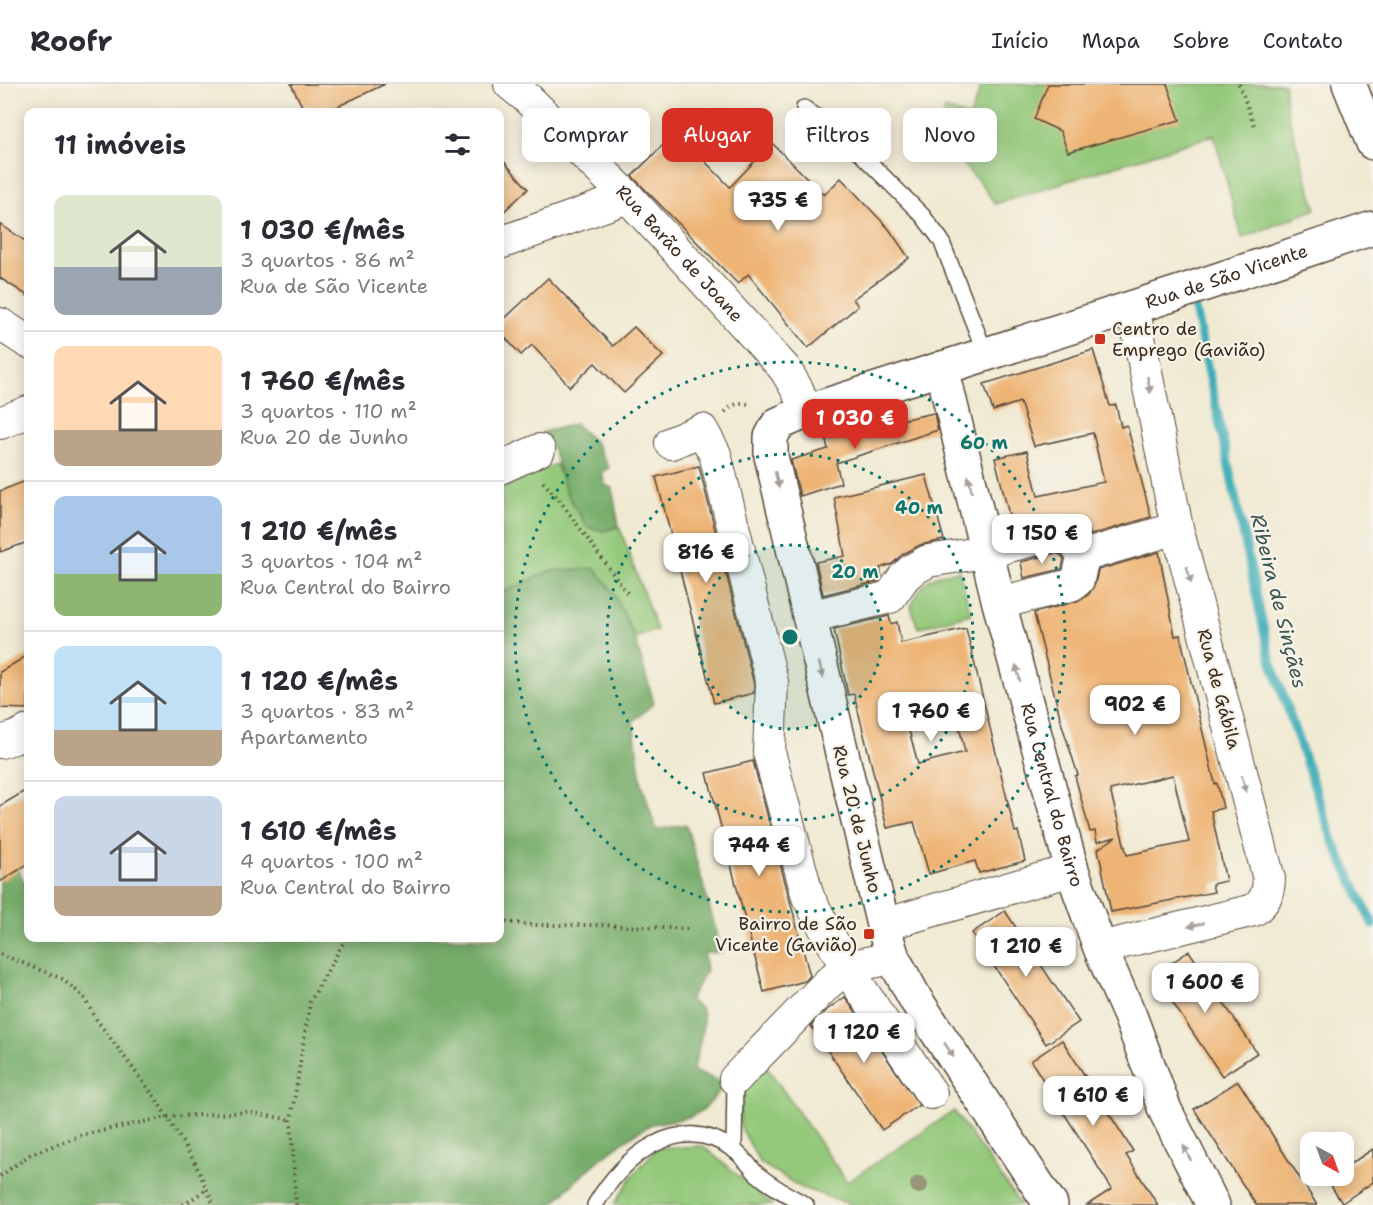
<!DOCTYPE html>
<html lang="pt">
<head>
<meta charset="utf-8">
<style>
  :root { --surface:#fff; --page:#f7f7f7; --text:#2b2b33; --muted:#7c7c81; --line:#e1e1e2; --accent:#d93025 }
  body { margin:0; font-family:"Shantell Sans",sans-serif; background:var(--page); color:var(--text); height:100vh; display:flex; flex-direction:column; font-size:22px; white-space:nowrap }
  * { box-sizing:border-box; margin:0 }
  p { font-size:20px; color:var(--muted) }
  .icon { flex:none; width:33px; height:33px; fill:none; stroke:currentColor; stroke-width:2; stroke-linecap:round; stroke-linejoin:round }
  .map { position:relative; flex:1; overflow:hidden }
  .panel { position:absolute; left:24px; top:24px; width:480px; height:834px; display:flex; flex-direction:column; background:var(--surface); border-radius:12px; box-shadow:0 3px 15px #0003 }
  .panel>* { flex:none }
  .top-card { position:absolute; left:522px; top:24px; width:570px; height:54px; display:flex; gap:12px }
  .needle { width:39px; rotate:139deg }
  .tools { position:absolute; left:1300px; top:1048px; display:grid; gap:12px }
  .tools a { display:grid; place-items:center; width:54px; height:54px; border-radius:12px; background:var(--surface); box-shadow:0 3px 15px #0003; font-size:30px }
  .price { position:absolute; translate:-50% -51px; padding:0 14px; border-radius:12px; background:#fff; color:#222; font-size:20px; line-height:39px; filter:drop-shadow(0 2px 3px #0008) }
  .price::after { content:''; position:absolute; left:50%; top:36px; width:18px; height:14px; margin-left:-9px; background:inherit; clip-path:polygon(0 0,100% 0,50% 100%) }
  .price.active { background:var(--accent); color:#fff }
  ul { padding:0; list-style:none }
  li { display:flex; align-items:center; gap:18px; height:150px; padding:0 30px }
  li+li { border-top:2px solid var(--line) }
  li span { display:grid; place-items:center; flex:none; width:168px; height:120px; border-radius:12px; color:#555 }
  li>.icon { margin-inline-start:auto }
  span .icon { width:72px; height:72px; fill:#fffc; stroke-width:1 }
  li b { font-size:26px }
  h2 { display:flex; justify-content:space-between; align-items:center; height:72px; padding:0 30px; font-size:26px }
  .chip { padding:0 21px; border-radius:12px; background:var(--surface); box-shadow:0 3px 15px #0003; font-size:21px; line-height:54px }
  .chip.active { background:var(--accent); color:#fff }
  header { display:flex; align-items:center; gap:36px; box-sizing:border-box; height:84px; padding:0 30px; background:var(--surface); border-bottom:2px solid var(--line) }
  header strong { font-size:28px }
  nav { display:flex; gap:33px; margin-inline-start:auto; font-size:21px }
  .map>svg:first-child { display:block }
  .green { fill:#94c97b; stroke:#687a4c; stroke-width:1.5 }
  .forest { fill:#77ad6b; stroke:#596c44; stroke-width:1.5 }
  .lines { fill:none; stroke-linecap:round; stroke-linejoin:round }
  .stream { stroke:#3eaeb8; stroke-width:9 }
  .building { fill:#eeb475; fill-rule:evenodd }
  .service-casing { stroke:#564739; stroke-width:18 }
  .minor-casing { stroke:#564739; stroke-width:34 }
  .tertiary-casing { stroke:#564739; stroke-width:36 }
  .path { stroke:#564739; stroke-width:4; stroke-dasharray:1.5 4.5; stroke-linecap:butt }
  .service { stroke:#fff; stroke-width:15 }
  .minor { stroke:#fff; stroke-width:32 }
  .tertiary { stroke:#fff; stroke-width:33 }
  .tree { fill:#99967c }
  .oneway { fill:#a79f9a }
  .ring { fill:none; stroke:#0f766e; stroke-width:3; stroke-dasharray:3 6 }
  .poi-dot { fill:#c8321e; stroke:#f7f3e8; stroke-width:2 }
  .labels { text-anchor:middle; stroke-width:4.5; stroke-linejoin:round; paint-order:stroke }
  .street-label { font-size:18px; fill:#3b2a1e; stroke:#f7f3e8 }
  .poi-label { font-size:18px; fill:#3b2a1e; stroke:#f7f3e8; text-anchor:start }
  .water-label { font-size:20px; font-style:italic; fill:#3c5854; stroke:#f7f3e8 }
  .centre { fill:#0f766e; stroke:#f7f3e8; stroke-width:3 }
  .ring-label { font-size:18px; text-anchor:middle; font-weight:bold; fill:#0f766e; stroke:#f7f3e8; stroke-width:4.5; stroke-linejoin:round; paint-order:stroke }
</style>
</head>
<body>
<header>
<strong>Roofr</strong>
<nav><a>Início</a><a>Mapa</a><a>Sobre</a><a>Contato</a></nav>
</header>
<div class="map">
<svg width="1373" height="1121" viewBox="0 0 1373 1121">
  <rect width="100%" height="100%" fill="#f7f3e8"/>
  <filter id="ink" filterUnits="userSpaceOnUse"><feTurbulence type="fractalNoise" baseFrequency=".0167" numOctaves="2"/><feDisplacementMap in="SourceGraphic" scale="12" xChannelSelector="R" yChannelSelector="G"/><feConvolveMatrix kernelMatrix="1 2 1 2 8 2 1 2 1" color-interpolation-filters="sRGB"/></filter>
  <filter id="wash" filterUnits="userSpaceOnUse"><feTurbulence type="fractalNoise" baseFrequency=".008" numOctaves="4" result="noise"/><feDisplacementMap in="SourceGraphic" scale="24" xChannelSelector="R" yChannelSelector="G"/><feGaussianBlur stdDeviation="1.35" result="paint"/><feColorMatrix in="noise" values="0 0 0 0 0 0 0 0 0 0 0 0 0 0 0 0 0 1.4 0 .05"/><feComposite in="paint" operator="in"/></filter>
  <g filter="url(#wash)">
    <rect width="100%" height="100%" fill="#f0ead3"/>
    <g class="green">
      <path d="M982,0h302l3,29 29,96 -74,29 -28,-103 -219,69 -12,-18 -39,-42 -5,-10 6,-25 25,8z"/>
      <path d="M556,380l11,30 37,37 15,-5 38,104 -22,8 -22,-46 -64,-21 -49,23v-105z"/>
      <path d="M959,487l12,43 -53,14 -7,-21c13,-29 18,-31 48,-36z"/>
      <path d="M760,973l87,125 107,-71 67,94h-168l-51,-17 -42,-25 -20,-37v-32z"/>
      <path d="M703,1062l69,59h-158l19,-30 24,-27z"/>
    </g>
    <g class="forest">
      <path d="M575,340l20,18 14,26 -7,4 3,13 7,3 7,38 -15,5 -17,-4c-6,-11 -14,-22 -20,-33 -10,-21 -9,-44 -24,-62z"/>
      <path d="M595,484l18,24 22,46 19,65 -21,18 8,59 15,50 30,-6 36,128 -18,1 2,18 -17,29c3,2 9,6 12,9 7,12 -5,47 -8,62l32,12c-15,21 -23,34 -50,37 -9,2 -19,2 -27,6 -37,21 -67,48 -96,79h-552v-369l28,53v49h472v-344l49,-23z"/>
    </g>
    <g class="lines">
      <path class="stream" d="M1195,225l74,345 64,187 40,84"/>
    </g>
    <g id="blocks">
      <g class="building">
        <path d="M291,0h94l-59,28h-21z"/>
        <path d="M1048,0h119l13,36 -112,32 -8,-21 -26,-12z"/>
        <path d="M676,48l54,55 42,-44 52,52 17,-17 48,51 20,29 -56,41 5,7 -50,42 -60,-74 -10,10 -106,-108z"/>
        <path d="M500,73l28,32 -28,26z"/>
        <path d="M0,140l28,19v53l-28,-18z"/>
        <path d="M548,194l65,68 21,-19 29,29 -39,37 -29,-30 -25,24 -38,-42 -11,10 -21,-23v-9z"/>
        <path d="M1093,266l17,56 6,-1 5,22 6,-2 24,92 -60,18 -11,-12 -19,-6h-9l-40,10 -17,-69 32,-7 11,45 66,-14 -11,-49 -59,13 -14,-44 -27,9 -9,-27z"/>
        <path d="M934,329l4,17 -102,33 5,20 -41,13 -9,-36 37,-11 -2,-9 42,-13z"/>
        <path d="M699,382l55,218v9l-40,10 -58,-226z"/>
        <path d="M926,391l18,65 -24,5 -17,9 -11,10 -12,4 2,9 -3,4 -56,14 -7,-33 29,-6 -11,-59z"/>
        <path d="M28,396v62l-28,10v-61z"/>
        <path d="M1159,468l16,84 5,-1 35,149 2,-1 6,25 -12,3 15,70 -14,3 2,8 -103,20 -13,-63 18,-12 -19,5 -2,-11 -5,1 -15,-56 3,-1 -16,-50 -28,-112 47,-13 8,-6 6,-10 3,-14zM1173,691l16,67 -62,13 -17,-65z"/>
        <path d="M1055,469l6,2 3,4 -2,10 -38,9 -3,-16z"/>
        <path d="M889,532l2,8 6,-2 4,21 65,-15 49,204 3,-1 7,30 -46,12 -4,-12 -46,13 -15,-52 -27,6 -33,-134 -6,1 -14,-66zM952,612l13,56 -47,12 -15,-56z"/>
        <path d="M28,571v54l-28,-1v-36z"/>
        <path d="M753,677l57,215 -5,5 -41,11 -57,-219z"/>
        <path d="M28,705v75l-28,18v-76z"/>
        <path d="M1005,827l74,111 -33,22 -74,-111z"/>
        <path d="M1189,867l68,102 -35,23 -68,-101z"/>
        <path d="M845,913l74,108 -37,25 -71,-104 17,-17z"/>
        <path d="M1062,956l71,111 -7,4 32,50h-71l25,-16 -81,-128z"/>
        <path d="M1238,997l79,124h-61l-62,-96z"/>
        <path d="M1373,1065v33l-31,21 -15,-23 6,-4h11v-8z"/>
      </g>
    </g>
  </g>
  <g filter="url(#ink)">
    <use href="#blocks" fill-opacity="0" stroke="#564739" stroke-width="1.5"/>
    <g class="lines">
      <g class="service-casing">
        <g id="service">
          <path d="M804,24l37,26 81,81 19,25 45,115"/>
          <path d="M734,1066l1,-71"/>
          <path d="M595,1121c28,-49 84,-95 139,-55 8,6 15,15 22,23 16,14 32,22 50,32"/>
        </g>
      </g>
      <g class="minor-casing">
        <g id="minor">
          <path id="s1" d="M510,0l17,14 101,99 157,172 13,22 7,21"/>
          <path d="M500,159l128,-46"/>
          <path d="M0,240l28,18"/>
          <path d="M0,339l28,-11"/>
          <path d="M671,359l31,-13 13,24 57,228 -3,70 39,145 38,70 85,126"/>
          <path d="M500,384l39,-18"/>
          <path d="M1083,472l94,-28"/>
          <path d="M809,533l81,-20 14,-20 8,-7 16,-9 58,-9 70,-18 17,6 10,16 -5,24 -7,5 -72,18"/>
          <path d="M0,658l14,-4 14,-7"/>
          <path d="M883,841l189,-55"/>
          <path d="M1100,864l154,-38c12,-9 14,-16 15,-31l-92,-351 -44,-221"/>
          <path d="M735,995l91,-94 20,-18 47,-9"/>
        </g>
      </g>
      <g class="tertiary-casing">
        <g id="tertiary">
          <path d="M1349,0l24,59"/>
          <path id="s2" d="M942,284l57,235 73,267 28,78 30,68 35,94 48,95"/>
          <path id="s3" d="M1051,1121l-135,-205 -23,-42 -10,-33 -112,-469v-19l7,-13 27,-12 382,-122 186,-62"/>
        </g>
      </g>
      <g class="path">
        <path d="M1239,0l16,44"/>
        <path d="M725,328c8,-8 17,-12 27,-6"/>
        <path d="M543,398l15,16 69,95"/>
        <path d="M500,837l32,4h71l86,4"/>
        <path d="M0,870l62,25 21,17 13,23 60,80 38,62 20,44"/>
        <path d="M0,1092l31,-22 51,-19 85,-18 81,-5 43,8"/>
        <path d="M183,1121l24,-16"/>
        <path d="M296,1121l-5,-85 19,-118 36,-64"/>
      </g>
      <use href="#service" class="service"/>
      <use href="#minor" class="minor"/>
      <use href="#tertiary" class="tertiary"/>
    </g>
    <circle class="tree" cx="919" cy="1101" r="9"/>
    <defs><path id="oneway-solid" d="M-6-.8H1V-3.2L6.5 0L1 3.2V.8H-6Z" transform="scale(1.5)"/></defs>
    <g class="oneway">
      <use href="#oneway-solid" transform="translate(1149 301) rotate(79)"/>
      <use href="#oneway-solid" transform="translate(777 396) rotate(77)"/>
      <use href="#oneway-solid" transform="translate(970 400) rotate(-103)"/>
      <use href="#oneway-solid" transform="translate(1189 491) rotate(75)"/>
      <use href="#oneway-solid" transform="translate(821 586) rotate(76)"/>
      <use href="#oneway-solid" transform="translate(1018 589) rotate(-105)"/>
      <use href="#oneway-solid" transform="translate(1244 700) rotate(75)"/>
      <use href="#oneway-solid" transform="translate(1196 841) rotate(166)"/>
      <use href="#oneway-solid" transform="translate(949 966) rotate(57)"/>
      <use href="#oneway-solid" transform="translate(1187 1069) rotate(-117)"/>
    </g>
  </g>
  <circle cx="790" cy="553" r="92" fill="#0f766e" fill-opacity=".12"/>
  <g class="ring">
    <circle cx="790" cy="553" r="92"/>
    <circle cx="790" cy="553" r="183"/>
    <circle cx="790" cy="553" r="275"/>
  </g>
  <g class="poi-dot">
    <rect x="1094" y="249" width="12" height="12" rx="3"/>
    <rect x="863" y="844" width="12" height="12" rx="3"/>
  </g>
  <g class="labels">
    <g class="street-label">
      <text dy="6" stroke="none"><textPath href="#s1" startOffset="240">Rua Barão de Joane</textPath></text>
      <text dy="6" stroke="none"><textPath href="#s3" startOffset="1316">Rua de São Vicente</textPath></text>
      <text transform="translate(1219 605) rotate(75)" y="6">Rua de Gábila</text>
      <text dy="6" stroke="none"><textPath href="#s2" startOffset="441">Rua Central do Bairro</textPath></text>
      <text transform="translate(857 735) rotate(76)" y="6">Rua 20 de Junho</text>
    </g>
    <g class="poi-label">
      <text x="1112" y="251">Centro de<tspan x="1112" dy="21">Emprego (Gavião)</tspan></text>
      <text x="857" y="846" text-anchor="end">Bairro de São<tspan x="857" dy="21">Vicente (Gavião)</tspan></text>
    </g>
    <g class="water-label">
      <text transform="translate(1279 517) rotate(76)" y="7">Ribeira de Sinçães</text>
    </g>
  </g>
  <circle cx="790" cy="553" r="9" class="centre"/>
  <g class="ring-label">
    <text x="984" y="365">60 m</text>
    <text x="919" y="430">40 m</text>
    <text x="855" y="494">20 m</text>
  </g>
</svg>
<div class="tools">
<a><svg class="needle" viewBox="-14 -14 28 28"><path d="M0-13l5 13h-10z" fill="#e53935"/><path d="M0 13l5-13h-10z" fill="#7c7c81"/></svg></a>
</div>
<b class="price" style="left:778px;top:148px">735 €</b>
<b class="price active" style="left:855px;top:366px">1 030 €</b>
<b class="price" style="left:1042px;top:481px">1 150 €</b>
<b class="price" style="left:706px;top:500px">816 €</b>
<b class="price" style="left:1135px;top:652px">902 €</b>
<b class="price" style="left:931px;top:659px">1 760 €</b>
<b class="price" style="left:759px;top:793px">744 €</b>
<b class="price" style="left:1026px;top:894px">1 210 €</b>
<b class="price" style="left:1205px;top:930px">1 600 €</b>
<b class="price" style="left:864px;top:980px">1 120 €</b>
<b class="price" style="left:1093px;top:1043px">1 610 €</b>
<div class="top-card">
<a class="chip">Comprar</a>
<a class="chip active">Alugar</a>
<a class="chip">Filtros</a>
<a class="chip">Novo</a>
</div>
<section class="panel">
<h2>11 imóveis<svg class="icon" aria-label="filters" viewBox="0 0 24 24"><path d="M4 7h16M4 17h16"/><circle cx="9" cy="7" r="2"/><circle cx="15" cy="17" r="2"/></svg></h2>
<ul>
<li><span style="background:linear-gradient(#dfe7d0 60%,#9aa5b1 0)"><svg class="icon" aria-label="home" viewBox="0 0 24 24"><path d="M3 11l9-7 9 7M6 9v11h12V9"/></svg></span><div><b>1 030 €/mês</b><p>3 quartos · 86 m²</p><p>Rua de São Vicente</p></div></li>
<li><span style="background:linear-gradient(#ffd9b3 70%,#b9a48a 0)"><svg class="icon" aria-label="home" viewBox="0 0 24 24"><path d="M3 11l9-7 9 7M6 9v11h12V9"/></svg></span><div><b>1 760 €/mês</b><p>3 quartos · 110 m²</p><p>Rua 20 de Junho</p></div></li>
<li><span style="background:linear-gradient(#a9c7e8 65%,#8fb573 0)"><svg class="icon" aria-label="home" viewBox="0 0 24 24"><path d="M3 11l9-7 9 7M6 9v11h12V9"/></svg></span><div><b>1 210 €/mês</b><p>3 quartos · 104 m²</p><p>Rua Central do Bairro</p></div></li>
<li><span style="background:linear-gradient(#bfe0f5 70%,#b9a48a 0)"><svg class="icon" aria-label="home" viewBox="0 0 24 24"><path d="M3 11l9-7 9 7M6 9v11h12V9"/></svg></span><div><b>1 120 €/mês</b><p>3 quartos · 83 m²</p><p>Apartamento</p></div></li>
<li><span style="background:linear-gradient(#c9d6e8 75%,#b9a48a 0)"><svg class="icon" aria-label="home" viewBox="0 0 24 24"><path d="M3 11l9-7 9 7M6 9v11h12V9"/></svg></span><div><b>1 610 €/mês</b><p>4 quartos · 100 m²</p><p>Rua Central do Bairro</p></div></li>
</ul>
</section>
</div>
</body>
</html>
